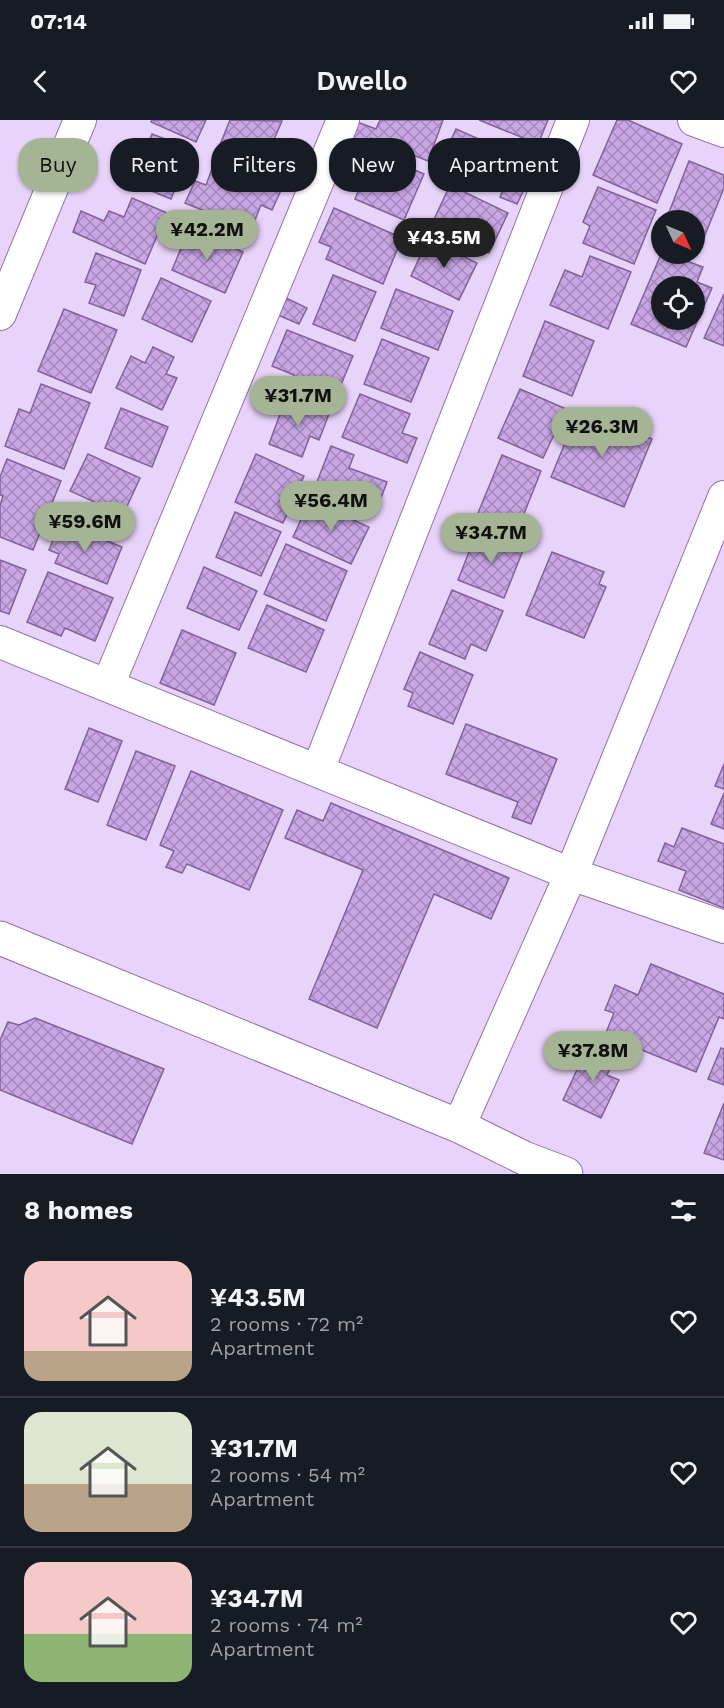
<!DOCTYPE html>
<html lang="en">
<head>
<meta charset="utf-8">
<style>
  :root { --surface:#171b24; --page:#20242c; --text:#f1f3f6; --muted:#9ea1a6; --line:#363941; --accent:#a5b494 }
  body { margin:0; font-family:"Work Sans",sans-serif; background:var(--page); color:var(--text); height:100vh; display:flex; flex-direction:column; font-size:22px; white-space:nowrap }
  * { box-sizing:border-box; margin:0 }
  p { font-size:20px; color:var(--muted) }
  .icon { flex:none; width:33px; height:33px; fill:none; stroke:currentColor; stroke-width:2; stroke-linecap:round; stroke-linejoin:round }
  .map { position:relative; height:1054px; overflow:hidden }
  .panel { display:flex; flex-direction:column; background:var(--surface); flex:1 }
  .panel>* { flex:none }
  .top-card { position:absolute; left:18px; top:18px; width:688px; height:54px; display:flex; gap:12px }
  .needle { width:39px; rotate:134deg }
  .tools { position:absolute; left:651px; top:90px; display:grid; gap:12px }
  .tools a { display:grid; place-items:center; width:54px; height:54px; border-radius:50%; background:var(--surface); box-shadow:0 2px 4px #0004; font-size:30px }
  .price { position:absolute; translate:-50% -51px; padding:0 14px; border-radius:21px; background:var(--accent); color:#111; font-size:20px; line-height:39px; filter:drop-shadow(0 2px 3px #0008) }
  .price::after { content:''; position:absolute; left:50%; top:36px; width:18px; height:14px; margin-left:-9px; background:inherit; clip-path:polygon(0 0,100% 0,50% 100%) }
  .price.selected { background:#222; color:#fff }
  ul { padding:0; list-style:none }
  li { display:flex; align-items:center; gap:18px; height:150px; padding:0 24px }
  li+li { border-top:2px solid var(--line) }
  li span { display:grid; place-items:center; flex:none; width:168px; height:120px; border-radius:18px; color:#555 }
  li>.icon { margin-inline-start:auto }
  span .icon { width:72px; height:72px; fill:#fffc; stroke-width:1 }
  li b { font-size:26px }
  h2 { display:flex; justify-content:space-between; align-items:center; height:72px; padding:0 24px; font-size:26px }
  .pill { padding:0 21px; border-radius:24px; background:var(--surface); box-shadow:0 2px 4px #0004; font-size:21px; line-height:54px }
  .pill.selected { background:var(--accent); color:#111 }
  .status { display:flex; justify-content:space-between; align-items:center; height:42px; padding:0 30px; background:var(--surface); direction:ltr }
  .status svg { height:16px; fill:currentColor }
  header { display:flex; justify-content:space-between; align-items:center; height:78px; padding:0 24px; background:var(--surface); font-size:27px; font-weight:600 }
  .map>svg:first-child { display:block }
  .building { fill:url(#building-cross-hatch); stroke:#82629a; stroke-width:1.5; fill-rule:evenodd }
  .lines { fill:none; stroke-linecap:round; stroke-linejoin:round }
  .minor-casing { stroke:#9372ac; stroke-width:34 }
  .tertiary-casing { stroke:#9372ac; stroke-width:35 }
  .minor { stroke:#fff; stroke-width:32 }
  .tertiary { stroke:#fff; stroke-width:33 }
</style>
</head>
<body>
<div class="status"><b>07:14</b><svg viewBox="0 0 49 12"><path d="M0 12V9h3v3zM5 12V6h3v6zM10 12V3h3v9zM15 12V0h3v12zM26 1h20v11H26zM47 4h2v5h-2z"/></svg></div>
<header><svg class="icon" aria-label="back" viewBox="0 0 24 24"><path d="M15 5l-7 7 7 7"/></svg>Dwello<svg class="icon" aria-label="heart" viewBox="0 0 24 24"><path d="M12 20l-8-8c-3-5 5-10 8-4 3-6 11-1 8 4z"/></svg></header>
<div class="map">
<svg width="724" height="1054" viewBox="0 0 724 1054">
  <defs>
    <pattern id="building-cross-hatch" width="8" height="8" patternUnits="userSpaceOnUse" patternTransform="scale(1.5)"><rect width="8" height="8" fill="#c8a7e4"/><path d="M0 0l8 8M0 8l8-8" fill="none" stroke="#a488bb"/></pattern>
  </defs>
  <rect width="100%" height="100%" fill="#e8d4fa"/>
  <g class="building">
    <path d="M152,0h54l-10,22 -45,-20z"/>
    <path d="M230,0l52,1 -19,44 -44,-18z"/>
    <path d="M380,0h63l-15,41 -57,-23 -3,9 -19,-7 8,-18 19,7z"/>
    <path d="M479,0h69l-10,24z"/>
    <path d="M617,0h11l54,24 -25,59 -64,-28z"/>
    <path d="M456,9l59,26 -8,17 21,9 -11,23 -17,-7 4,-10 -26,-11 -4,9 -36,-16z"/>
    <path d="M152,14l39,15 -20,50 -39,-16z"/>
    <path d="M374,33l50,21 -20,46 -49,-21z"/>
    <path d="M215,41l67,27 -10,22 -11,-5 -10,25 -66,-27 10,-22 11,4z"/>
    <path d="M689,41l35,14v13l-25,62 -5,-1v-29h-28z"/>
    <path d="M450,65l58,28 -19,40 -58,-27z"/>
    <path d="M598,67l58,23 -22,54 -51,-21 7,-17 -7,-4z"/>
    <path d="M132,78l35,15 -22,51 -72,-32 8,-21 23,10 5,-10 15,6z"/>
    <path d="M334,88l68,30 -19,46 -57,-25 5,-12 -12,-5z"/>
    <path d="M189,109l54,23 -18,41 -53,-23z"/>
    <path d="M428,119l49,24 -18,37 -48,-24z"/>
    <path d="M662,132l41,15 -6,15 15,6 -26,59 -55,-23zM662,166h32v34h-32z"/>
    <path d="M96,133l45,17 -17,46 -35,-13 7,-18 -11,-3z"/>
    <path d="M590,136l41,16 -23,57 -58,-24 15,-35 17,7z"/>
    <path d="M333,155l43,17 -21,49 -42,-17z"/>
    <path d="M161,158l50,23 -19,41 -50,-23z"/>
    <path d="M396,169l57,22 -15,39 -57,-22z"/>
    <path d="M724,174v52l-20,-8z"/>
    <path d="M286,178l21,10 -8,16 -21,-9z"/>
    <path d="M64,189l53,21 -26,63 -53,-22z"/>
    <path d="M545,201l49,20 -22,55 -49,-20z"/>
    <path d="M287,210l66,26 -21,50 -44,-18 6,-13 -22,-9z"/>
    <path d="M382,219l47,19 -18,44 -47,-18z"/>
    <path d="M153,227l21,10 -8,17 11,4 -15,32 -46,-22 15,-32 14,7z"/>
    <path d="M41,264l49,19 -26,66 -59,-23 14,-37 11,4z"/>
    <path d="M520,269l46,20 -23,49 -45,-20z"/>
    <path d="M360,274l50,20 -8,19 15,5 -10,25 -65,-26z"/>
    <path d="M286,278l43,16 -10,26 -9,-4 -8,21 -33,-13z"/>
    <path d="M121,288l47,19 -16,40 -47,-19z"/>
    <path d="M579,289l73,30 -28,68 -73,-30z"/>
    <path d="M331,326l23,9 -5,13 38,14 -12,32 -62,-22z"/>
    <path d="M88,334l52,24 -17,37 -53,-24z"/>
    <path d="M256,334l48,22 -21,47 -48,-21z"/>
    <path d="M502,335l39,16 -23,58 -40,-16z"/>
    <path d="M7,339l54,22 -28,69 -33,-13v-32l3,-9 -3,-1v-18z"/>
    <path d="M310,380l59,27 -18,37 -58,-27z"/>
    <path d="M235,392l46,20 -20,44 -45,-19z"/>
    <path d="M60,402l62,25 -15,37 -52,-21 4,-9 -10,-4z"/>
    <path d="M478,409l46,19 -20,50 -46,-18z"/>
    <path d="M286,424l61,27 -21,50 -62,-27z"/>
    <path d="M552,432l52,20 -5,12 7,3 -22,51 -58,-23z"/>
    <path d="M0,440l26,10 -17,44 -9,-3z"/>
    <path d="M204,447l53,24 -18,39 -52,-22z"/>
    <path d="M48,452l65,26 -18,43 -30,-13 -4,8 -34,-14z"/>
    <path d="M452,470l51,21 -17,40 -15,-7 -6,15 -36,-15z"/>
    <path d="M267,485l57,25 -18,42 -58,-24z"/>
    <path d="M182,510l54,23 -22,52 -54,-22z"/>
    <path d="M420,532l53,23 -20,49 -45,-18 5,-13 -9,-4z"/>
    <path d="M466,604l91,35 -26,65 -19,-7 6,-15 -72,-28z"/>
    <path d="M89,608l33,13 -24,61 -33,-13z"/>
    <path d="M136,631l39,15 -29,74 -39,-15z"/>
    <path d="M724,644v25l-9,-3z"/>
    <path d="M191,651l92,39 -34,80 -62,-26 -5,9 -16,-6 8,-16 -14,-6z"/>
    <path d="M724,673v36l-13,-5z"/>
    <path d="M331,683l178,75 -18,41 -57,-25 -57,134 -68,-29 54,-129 -78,-32 12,-28 26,11z"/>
    <path d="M682,708l42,16v64l-45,-18 7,-19 -28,-10 7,-18 9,4z"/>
    <path d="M651,844l73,30v25l-5,-2 -23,55 -91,-37 9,-22 -9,-3 10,-25 23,10z"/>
    <path d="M35,898l129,51 -32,75 -132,-54v-50l8,-18 11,3z"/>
    <path d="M589,924l27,12 -9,19 12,5 -18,38 -38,-18z"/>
    <path d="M721,928l3,1v36l-16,-6z"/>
    <path d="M724,983v57l-20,-7z"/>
  </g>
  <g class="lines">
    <g class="minor-casing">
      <g id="minor">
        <path d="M694,0l30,11"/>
        <path d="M0,194l80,-194"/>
        <path d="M0,522l571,232 153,53"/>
        <path d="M108,565l235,-565"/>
        <path d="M318,650l255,-650"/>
        <path d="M459,1006l112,-252 153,-377"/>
      </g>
    </g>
    <g class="tertiary-casing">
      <path id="tertiary" d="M0,818l459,188 65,32 42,16"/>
    </g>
    <use href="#minor" class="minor"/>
    <use href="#tertiary" class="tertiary"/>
  </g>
</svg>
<div class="tools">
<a><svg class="needle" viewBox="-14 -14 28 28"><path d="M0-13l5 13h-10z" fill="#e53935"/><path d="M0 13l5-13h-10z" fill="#9ea1a6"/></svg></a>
<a><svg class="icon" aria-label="locate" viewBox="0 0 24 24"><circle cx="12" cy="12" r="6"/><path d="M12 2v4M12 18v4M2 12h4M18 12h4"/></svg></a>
</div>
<b class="price" style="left:207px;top:141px">¥42.2M</b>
<b class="price selected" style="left:444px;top:149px">¥43.5M</b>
<b class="price" style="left:298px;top:307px">¥31.7M</b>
<b class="price" style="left:602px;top:338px">¥26.3M</b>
<b class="price" style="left:331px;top:412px">¥56.4M</b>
<b class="price" style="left:85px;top:433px">¥59.6M</b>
<b class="price" style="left:491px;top:444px">¥34.7M</b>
<b class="price" style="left:593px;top:962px">¥37.8M</b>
<div class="top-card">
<a class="pill selected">Buy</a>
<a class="pill">Rent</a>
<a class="pill">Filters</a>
<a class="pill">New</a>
<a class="pill">Apartment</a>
</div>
</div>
<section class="panel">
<h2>8 homes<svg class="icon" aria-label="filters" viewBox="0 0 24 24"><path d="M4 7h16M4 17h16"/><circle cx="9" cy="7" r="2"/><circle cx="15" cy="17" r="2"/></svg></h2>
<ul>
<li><span style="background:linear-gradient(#f6c9c9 75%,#b9a48a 0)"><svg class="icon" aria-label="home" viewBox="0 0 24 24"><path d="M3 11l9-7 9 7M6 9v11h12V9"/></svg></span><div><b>¥43.5M</b><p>2 rooms · 72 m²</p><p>Apartment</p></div><svg class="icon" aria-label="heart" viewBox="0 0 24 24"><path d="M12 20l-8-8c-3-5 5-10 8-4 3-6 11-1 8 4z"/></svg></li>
<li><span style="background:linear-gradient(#dfe7d0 60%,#b9a48a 0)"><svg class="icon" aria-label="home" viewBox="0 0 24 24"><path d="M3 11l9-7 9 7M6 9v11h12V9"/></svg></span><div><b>¥31.7M</b><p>2 rooms · 54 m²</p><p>Apartment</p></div><svg class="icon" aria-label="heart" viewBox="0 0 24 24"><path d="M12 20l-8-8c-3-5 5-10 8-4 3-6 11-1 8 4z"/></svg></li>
<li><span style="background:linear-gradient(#f6c9c9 60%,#8fb573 0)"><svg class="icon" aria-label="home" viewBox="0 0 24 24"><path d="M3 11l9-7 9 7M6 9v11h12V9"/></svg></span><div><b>¥34.7M</b><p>2 rooms · 74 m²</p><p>Apartment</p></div><svg class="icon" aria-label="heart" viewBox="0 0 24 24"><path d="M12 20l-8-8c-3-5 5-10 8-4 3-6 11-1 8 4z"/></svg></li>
</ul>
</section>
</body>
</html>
